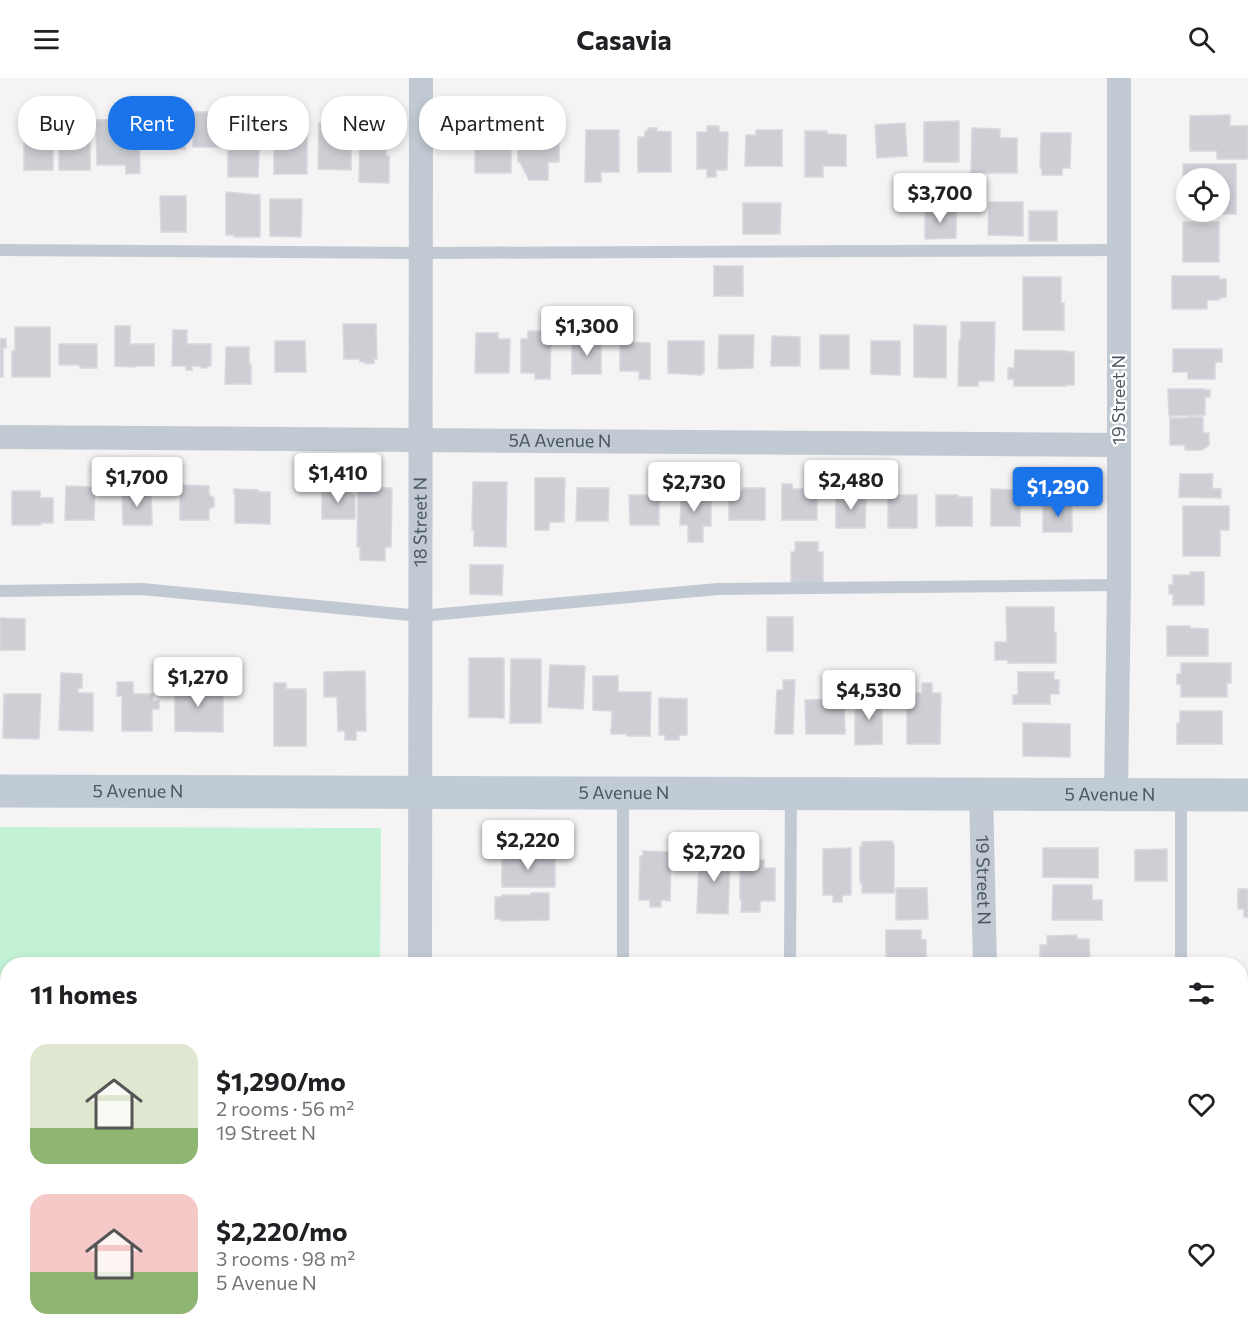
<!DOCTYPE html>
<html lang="en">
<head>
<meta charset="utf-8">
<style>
  :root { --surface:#fff; --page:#f2f2f2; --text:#202124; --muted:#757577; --accent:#1a73e8 }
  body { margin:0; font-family:Commissioner,sans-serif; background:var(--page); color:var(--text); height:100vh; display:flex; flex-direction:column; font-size:22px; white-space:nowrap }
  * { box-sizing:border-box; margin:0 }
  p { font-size:20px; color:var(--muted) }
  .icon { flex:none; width:33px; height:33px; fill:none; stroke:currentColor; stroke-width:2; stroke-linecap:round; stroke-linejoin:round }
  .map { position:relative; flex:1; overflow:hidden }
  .details { position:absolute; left:0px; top:879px; width:1248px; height:386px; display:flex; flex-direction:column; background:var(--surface); border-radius:24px 24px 0 0; box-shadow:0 3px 9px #0003 }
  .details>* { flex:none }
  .banner { position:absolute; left:18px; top:18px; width:600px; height:54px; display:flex; gap:12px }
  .fabs { position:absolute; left:1176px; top:90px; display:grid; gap:12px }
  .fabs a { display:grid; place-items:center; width:54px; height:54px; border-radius:50%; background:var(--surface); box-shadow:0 3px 9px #0003; font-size:30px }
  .price { position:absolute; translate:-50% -51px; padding:0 14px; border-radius:6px; background:#fff; color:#222; font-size:20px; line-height:39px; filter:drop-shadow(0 2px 3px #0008) }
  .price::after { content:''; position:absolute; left:50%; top:36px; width:18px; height:14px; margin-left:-9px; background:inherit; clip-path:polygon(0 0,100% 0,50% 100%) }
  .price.selected { background:var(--accent); color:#fff }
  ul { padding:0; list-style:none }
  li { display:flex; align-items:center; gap:18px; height:150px; padding:0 30px }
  li span { display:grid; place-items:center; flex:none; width:168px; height:120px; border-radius:18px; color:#555 }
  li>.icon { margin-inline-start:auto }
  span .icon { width:72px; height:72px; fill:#fffc; stroke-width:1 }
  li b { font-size:26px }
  h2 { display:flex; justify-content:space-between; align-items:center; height:72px; padding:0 30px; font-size:26px }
  .chip { padding:0 21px; border-radius:24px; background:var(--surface); box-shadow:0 3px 9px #0003; font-size:21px; line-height:54px }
  .chip.selected { background:var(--accent); color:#fff }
  header { display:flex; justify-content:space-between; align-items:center; height:78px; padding:0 30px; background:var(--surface); font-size:27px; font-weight:700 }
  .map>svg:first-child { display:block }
  .education { fill:#e6e4e5 }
  .green { fill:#c3f1d5 }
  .building { fill:#cdcfd5; stroke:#d7d9de; stroke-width:1.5 }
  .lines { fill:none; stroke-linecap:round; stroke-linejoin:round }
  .lane { stroke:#c1cad2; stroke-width:12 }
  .street { stroke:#c1cad2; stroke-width:24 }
  .secondary { stroke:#c1cbd6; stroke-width:33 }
  .labels { text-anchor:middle; stroke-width:4.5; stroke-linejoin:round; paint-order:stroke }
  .street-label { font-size:18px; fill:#4a5661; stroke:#fff }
</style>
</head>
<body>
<header><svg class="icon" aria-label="menu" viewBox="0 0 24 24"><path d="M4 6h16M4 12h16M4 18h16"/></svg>Casavia<svg class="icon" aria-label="search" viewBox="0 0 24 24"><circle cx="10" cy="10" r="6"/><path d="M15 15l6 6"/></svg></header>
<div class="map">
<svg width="1248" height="1264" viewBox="0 0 1248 1264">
  <rect width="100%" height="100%" fill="#f5f3f3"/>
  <path class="education" d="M0,1200h7l1,57h372v7h-380z"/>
  <path class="green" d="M0,749l381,1 -1,136h-372l-1,314h-7z"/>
  <g class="building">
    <rect x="155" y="34" width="30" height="37"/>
    <rect x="193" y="34" width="30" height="35"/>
    <path d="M1230,37v11h18v33h-31v-8h-27v-35z"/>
    <rect x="24" y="41" width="29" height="51"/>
    <path d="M139,41l1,54 -14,1v-9h-29l-1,-45z"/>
    <rect x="59" y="42" width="31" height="50"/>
    <path d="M368,42h11v7h7v29h3v27l-30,-1 1,-55h8z"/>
    <path d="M959,43v41h-35v-40z"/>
    <path d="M319,45h32v47l-33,-1z"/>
    <path d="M905,45l2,33 -30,2 -2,-33z"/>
    <rect x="274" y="47" width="33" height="49"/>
    <path d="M228,48l32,1 -2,50h-30z"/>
    <path d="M707,48h12v6h9l-1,38h-11v7h-9v-8h-10v-37h10z"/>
    <path d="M482,49h29v46h-36v-42h7z"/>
    <path d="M540,50h9v6h10v28h-11v18h-19l-9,-18h-2v-22h6v-10h16z"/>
    <path d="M648,50h9v3l14,1v40h-33v-35h7v-6h3z"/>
    <path d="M972,50l28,1v9h17v35h-46z"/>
    <path d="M586,52h33v42h-18v10h-16z"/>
    <path d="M756,52h26v36h-37l1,-31h10z"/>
    <path d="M805,53h22v3l19,1v31h-23v11h-18z"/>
    <path d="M1041,55h30l-1,35h-8v7h-20v-7h-2z"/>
    <path d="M1183,86h53v50h-31v-2h15v-34h-34v22h-3z"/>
    <path d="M226,114l34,3v42h-26v-2h-8z"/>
    <path d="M160,118h26v36h-25z"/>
    <path d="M270,121h32l-1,38 -31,-1z"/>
    <path d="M989,124h34v34l-35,-1z"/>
    <path d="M743,125h38l-1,31h-37z"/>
    <path d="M925,131h31v29l-31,1z"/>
    <rect x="1029" y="133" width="28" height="30"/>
    <rect x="1183" y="144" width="36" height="40"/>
    <rect x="714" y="188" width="29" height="30"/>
    <path d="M1172,198h47v3h7v18l-7,1v2h-12v9h-35z"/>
    <path d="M1023,199h38v26h3v27h-41z"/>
    <path d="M961,244h34l-1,59h-16v5h-20l1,-46h2z"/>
    <path d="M343,246h33l1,35h-3v4l-9,1v-2h-5v-3h-16z"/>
    <path d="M914,247l32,1v52l-32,-1z"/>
    <path d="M115,248h15v18h24v22h-19v1l-20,-1z"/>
    <path d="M15,249h35v50h-38v-26h3z"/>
    <path d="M173,252h14v14h24v22h-3l-1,2h-5l-2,-2h-8v4h-6v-4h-14z"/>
    <path d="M528,253h23l-1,48h-15v-6h-14v-34h7z"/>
    <path d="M476,255h22v6h12l-1,34h-34z"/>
    <path d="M719,257h35l-1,33 -32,1v-1h-3z"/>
    <rect x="820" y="257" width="29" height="34"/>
    <path d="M772,258l28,1v29h-29z"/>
    <path d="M0,261h6v9h-3v29h-3z"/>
    <rect x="572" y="262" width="29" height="34"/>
    <path d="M275,263h30l1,31h-31z"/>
    <path d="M668,263h36v32h-3v2l-33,-2z"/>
    <path d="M871,263h29v34l-29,-1z"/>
    <path d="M620,264l30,1v36h-11v-8h-19z"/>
    <path d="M59,266h38v24h-17v-3h-21z"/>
    <path d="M226,269h23v17h2v20h-26z"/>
    <path d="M1173,271h49v13h-7v17h-27v-7h-15z"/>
    <path d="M1015,272l52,1v1h7v33h-8v1h-52v-7h-6v-11h6z"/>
    <path d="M1168,311h36v1h6v7h-5v18l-36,1z"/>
    <path d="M1188,339h15v16h6v12l-7,5h-17v-5h-15v-27h18z"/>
    <path d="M1180,396h33l-1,14 9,1v9l-42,-1z"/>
    <path d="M535,400h30l-1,44h-15v8h-14z"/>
    <path d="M473,404h34l-1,65 -32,-1v-16h-2z"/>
    <path d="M782,406h10v5h11v2l14,-1v30h-35z"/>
    <path d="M183,407l26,1v9l5,3v9l-5,2v11h-29v-34z"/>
    <path d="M66,408l29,1 -1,33h-29z"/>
    <path d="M675,409l16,1v7l20,1v30h-8v16h-15v-17h-8l1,-26h-6z"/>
    <path d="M322,410h30v7h3v24h-33z"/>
    <path d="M358,410h34l-1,59h-6v14l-25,-1v-13h-3z"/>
    <path d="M577,410h32l-1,33h-32z"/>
    <path d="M743,410h22v32h-36v-30h14z"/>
    <path d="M234,411l24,1v2h12v32l-35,-1v-29h-1z"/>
    <path d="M991,411l29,1v36h-29z"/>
    <path d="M12,413h28v7h13v25h-12v2h-29z"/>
    <path d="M151,413l1,34h-29l-1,-33z"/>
    <path d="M836,416l30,1 -1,33h-29z"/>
    <path d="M629,417h30v30h-29z"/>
    <rect x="888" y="417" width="29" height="33"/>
    <path d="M936,417h22v2h14v29h-36z"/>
    <rect x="1043" y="425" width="29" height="29"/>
    <path d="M1183,428h46v24h-9v26h-37z"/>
    <path d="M795,464h23v10h5v31h-32v-31h4z"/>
    <path d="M470,487h33l-1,30 -32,-1z"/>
    <path d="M1190,494h14v33h-31v-11h-4v-9h4v-10h17z"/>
    <path d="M1006,529h48v25h2v31h-48v-3h-13v-18h12z"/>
    <rect x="767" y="539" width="26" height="34"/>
    <path d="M0,540l25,1v31h-25z"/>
    <path d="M1167,548h23v2l18,1v27h-41z"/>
    <path d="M469,580h35v60l-35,-1z"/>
    <path d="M511,581h30v64h-31z"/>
    <path d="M1181,585h50v20h-4v14h-46v-13h-4v-10h4z"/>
    <path d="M550,587l35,1 -2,43 -35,-2z"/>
    <path d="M365,593l1,60h-10v9h-11v-9h-7l-1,-34h-13v-25z"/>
    <path d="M1018,594h36v8h5v14h-9v10h-37v-9h5z"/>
    <path d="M61,595l21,1v14h-4v5h15v38l-34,-1z"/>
    <path d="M593,598h25v16h33l-1,44h-23v-2h-16l1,-23 -19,-1z"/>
    <path d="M182,599h10v10h1v-7h15v14h15v38l-48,-1v-37h2v-7h5z"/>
    <path d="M783,602h12l-2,54h-18l2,-44h6z"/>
    <path d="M117,604h16v12h20v7h6v8h-7v22h-30v-35h-5z"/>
    <path d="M274,605h12v6h20v57h-32z"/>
    <path d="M922,605h10v10h9l-1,51h-33v-51h15z"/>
    <path d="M4,616h37l-2,45 -36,-1z"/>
    <path d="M882,617v49l-27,1v-37h4v-12z"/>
    <path d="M659,620l28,1v36h-8v5h-14v-5h-6z"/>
    <path d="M844,621l1,35h-39l-1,-34z"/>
    <path d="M1180,633h42v33h-45v-21h3z"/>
    <path d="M1023,645l47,1v33l-47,-1z"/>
    <path d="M892,763l2,5v47h-32v-10h-2v-36l2,-1v-4z"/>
    <path d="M851,770v47h-9v7h-9v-7h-10v-46z"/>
    <path d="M1043,770h55v30l-55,-1z"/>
    <path d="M1167,771v32h-32v-31z"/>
    <path d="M643,773l26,1v5l2,1 -1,43 -9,-1v7h-11v-7h-11l1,-44h3z"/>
    <path d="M701,773l27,1v7h2l-2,55 -31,-1 2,-55h2z"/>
    <rect x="502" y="777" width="53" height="32"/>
    <path d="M752,782h12v8h11v33h-15v11h-19l1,-12h-2v-37h12z"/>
    <path d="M1053,807h39v15h10v20h-50z"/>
    <path d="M896,810h31l1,31 -32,1z"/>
    <path d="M1238,811h10v28h-4v-8h-6z"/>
    <path d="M531,815h18v27l-48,1 1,-2h-7v-22h7v-2h29z"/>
    <path d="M886,852h35v9l5,1v24h-40z"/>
    <path d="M1077,857v4h12l1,25h-42l-1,-6h-7v-13h7v-9z"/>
    <rect x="638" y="1257" width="31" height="7"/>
    <rect x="699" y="1257" width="31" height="7"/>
    <rect x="852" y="1257" width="71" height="7"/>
    <rect x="1062" y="1259" width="35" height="5"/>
  </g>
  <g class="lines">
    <g class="lane">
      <path d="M0,172l421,3 698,-3"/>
      <path d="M0,513l142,-2 278,27 298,-27 401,-4"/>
      <path d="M623,717v169"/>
      <path d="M1181,717v169"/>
      <path d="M790,886l1,-169"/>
      <path d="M788,1257v7"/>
      <path d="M1182,1257v7"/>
    </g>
    <g class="street">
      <path id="s1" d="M0,359l1119,8"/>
      <path id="s2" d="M981,716l4,170"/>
      <path d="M1116,716l3,-209v-507"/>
      <path id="s3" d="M420,886l1,-886"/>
      <path d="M419,1257v7"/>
      <path d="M989,1264v-7"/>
    </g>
    <path class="secondary" id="s4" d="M0,713l1248,4"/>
  </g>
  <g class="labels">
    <g class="street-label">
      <text transform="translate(1119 322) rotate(-90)" y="6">19 Street N</text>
      <text dy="6" stroke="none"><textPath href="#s1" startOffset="560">5A Avenue N</textPath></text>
      <text dy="6" stroke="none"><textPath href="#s3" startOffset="442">18 Street N</textPath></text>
      <text dy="6" stroke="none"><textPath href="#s4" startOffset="138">5 Avenue N</textPath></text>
      <text dy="6" stroke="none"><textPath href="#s4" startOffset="624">5 Avenue N</textPath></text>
      <text dy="6" stroke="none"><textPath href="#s4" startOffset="1110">5 Avenue N</textPath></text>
      <text dy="6" stroke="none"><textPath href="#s2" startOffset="86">19 Street N</textPath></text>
    </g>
  </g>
</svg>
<div class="fabs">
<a><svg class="icon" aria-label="locate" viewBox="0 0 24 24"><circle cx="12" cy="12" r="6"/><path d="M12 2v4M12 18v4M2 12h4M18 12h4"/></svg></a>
</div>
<b class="price" style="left:940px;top:146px">$3,700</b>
<b class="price" style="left:587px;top:279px">$1,300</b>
<b class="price" style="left:338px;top:426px">$1,410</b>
<b class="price" style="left:137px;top:430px">$1,700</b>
<b class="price" style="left:851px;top:433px">$2,480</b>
<b class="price" style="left:694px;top:435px">$2,730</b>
<b class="price selected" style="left:1058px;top:440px">$1,290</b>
<b class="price" style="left:198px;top:630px">$1,270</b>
<b class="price" style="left:869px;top:643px">$4,530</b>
<b class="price" style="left:528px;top:793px">$2,220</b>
<b class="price" style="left:714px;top:805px">$2,720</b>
<div class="banner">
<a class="chip">Buy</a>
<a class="chip selected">Rent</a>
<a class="chip">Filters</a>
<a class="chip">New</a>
<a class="chip">Apartment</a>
</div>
<section class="details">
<h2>11 homes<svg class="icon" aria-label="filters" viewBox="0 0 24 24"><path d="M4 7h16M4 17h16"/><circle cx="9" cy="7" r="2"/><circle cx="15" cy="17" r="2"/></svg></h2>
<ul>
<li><span style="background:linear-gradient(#dfe7d0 70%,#8fb573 0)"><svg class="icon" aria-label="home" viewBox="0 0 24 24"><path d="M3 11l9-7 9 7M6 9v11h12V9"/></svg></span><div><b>$1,290/mo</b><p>2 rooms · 56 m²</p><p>19 Street N</p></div><svg class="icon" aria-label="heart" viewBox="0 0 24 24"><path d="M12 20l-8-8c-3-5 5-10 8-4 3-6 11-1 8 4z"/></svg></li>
<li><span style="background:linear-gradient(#f6c9c9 65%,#8fb573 0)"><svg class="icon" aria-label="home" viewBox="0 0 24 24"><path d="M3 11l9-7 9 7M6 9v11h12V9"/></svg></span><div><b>$2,220/mo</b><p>3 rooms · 98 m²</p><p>5 Avenue N</p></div><svg class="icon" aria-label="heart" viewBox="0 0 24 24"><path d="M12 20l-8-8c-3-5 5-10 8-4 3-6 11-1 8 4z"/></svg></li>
</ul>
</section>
</div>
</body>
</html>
